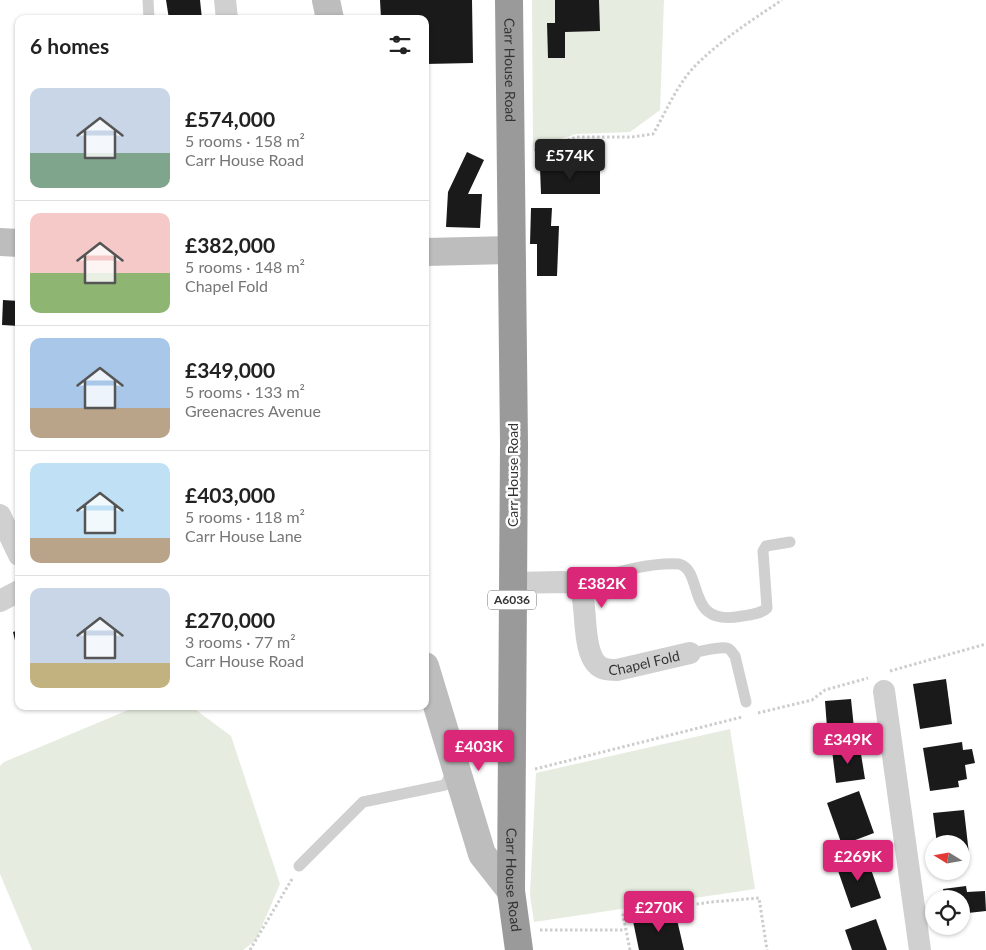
<!DOCTYPE html>
<html lang="en">
<head>
<meta charset="utf-8">
<style>
  :root { --surface:#fff; --page:#f6f6f6; --text:#222; --muted:#767676; --line:#e0e0e0; --accent:#db2777 }
  body { margin:0; font-family:Lato,sans-serif; background:var(--page); color:var(--text); height:100vh; display:flex; flex-direction:column; font-size:19px; white-space:nowrap }
  * { box-sizing:border-box; margin:0 }
  p { font-size:16px; color:var(--muted) }
  .icon { flex:none; width:28px; height:28px; fill:none; stroke:currentColor; stroke-width:2; stroke-linecap:round; stroke-linejoin:round }
  .map { position:relative; flex:1; overflow:hidden }
  .details { position:absolute; left:15px; top:15px; width:414px; height:695px; display:flex; flex-direction:column; background:var(--surface); border-radius:10px; box-shadow:0 1px 4px #0004 }
  .details>* { flex:none }
  .needle { width:32px; rotate:281deg }
  .tools { position:absolute; left:925px; top:835px; display:grid; gap:10px }
  .tools a { display:grid; place-items:center; width:45px; height:45px; border-radius:50%; background:var(--surface); box-shadow:0 1px 4px #0004; font-size:25px }
  .price { position:absolute; translate:-50% -42px; padding:0 11px; border-radius:5px; background:var(--accent); color:#fff; font-size:16px; line-height:32px; filter:drop-shadow(0 1px 2px #0008) }
  .price::after { content:''; position:absolute; left:50%; top:30px; width:15px; height:11px; margin-left:-8px; background:inherit; clip-path:polygon(0 0,100% 0,50% 100%) }
  .price.current { background:#222; color:#fff }
  ul { padding:0; list-style:none }
  li { display:flex; align-items:center; gap:15px; height:125px; padding:0 15px }
  li+li { border-top:1px solid var(--line) }
  li span { display:grid; place-items:center; flex:none; width:140px; height:100px; border-radius:10px; color:#555 }
  li>.icon { margin-inline-start:auto }
  span .icon { width:60px; height:60px; fill:#fffc; stroke-width:1 }
  li b { font-size:21px }
  h2 { display:flex; justify-content:space-between; align-items:center; height:60px; padding:0 15px; font-size:21px }
  .map>svg:first-child { display:block }
  .green { fill:#e6ecdf }
  .building { fill:#1a1a1a }
  .lines { fill:none; stroke-linecap:round; stroke-linejoin:round }
  .path { stroke:#cdcdcd; stroke-width:3; stroke-dasharray:2.5 2.5; stroke-linecap:butt }
  .lane { stroke:#d0d0d0; stroke-width:11 }
  .street { stroke:#d0d0d0; stroke-width:22 }
  .secondary { stroke:#bdbdbd; stroke-width:28 }
  .highway { stroke:#9a9a9a; stroke-width:28 }
  .labels { text-anchor:middle; stroke-width:5; stroke-linejoin:round; paint-order:stroke }
  .shield { fill:#fff; stroke:#707070; stroke-width:1 }
  .shield-label { font-size:12px; font-weight:bold; fill:#333 }
  .street-label { font-size:14px; fill:#333; stroke:#fff }
</style>
</head>
<body>
<div class="map">
<svg width="986" height="950" viewBox="0 0 986 950">
  <rect width="100%" height="100%" fill="#fff"/>
  <g class="green">
    <path d="M532,0h132l-4,110 -30,22 -54,2 -43,14z"/>
    <path d="M138,706l54,1 39,29 49,148 -24,56 -13,10h-211l-32,-76v-108l4,-4z"/>
    <path d="M730,729l25,160 -221,33 -4,-27 6,-122z"/>
  </g>
  <g class="building">
    <path d="M166,0h34l2,19h-33z"/>
    <path d="M380,0h92l1,63 -48,1v-45h-44z"/>
    <path d="M555,0h44l1,31 -35,1v26h-17l-1,-35h8z"/>
    <path d="M425,84h2l1,42h-3z"/>
    <path d="M467,152l17,8 -16,34h14l-2,34 -34,-1 2,-35z"/>
    <path d="M540,168l60,1v25h-59z"/>
    <path d="M531,208h21l-1,18h8l-2,50h-20v-32h-7z"/>
    <path d="M3,300l16,1v25l-17,-1z"/>
    <path d="M19,630v23h-1l-5,-21z"/>
    <path d="M946,679l6,45 -32,5 -7,-45z"/>
    <path d="M851,699l4,39 -4,1 1,7 -18,2 -1,-7h-5l-3,-40z"/>
    <path d="M962,742l1,8 9,-1 3,14 -10,2 2,14 -9,2 1,6 -29,4 -7,-43z"/>
    <path d="M856,747l2,8 3,-1 4,25 -29,4 -4,-33z"/>
    <path d="M859,791l15,42 -32,12 -15,-42z"/>
    <path d="M964,810l5,44 -8,1v-11h-24l-4,-31z"/>
    <path d="M866,855l15,43 -30,10 -15,-43z"/>
    <path d="M966,886l1,6 18,-1 1,20 -18,2 1,4 -8,1v-19h-16l-2,-10z"/>
    <path d="M675,911l9,39h-45l-6,-29z"/>
    <path d="M876,919l11,31h-35l-7,-20z"/>
  </g>
  <g class="lines">
    <g class="path">
      <path d="M534,150l43,-13h55l21,-3c13,-22 24,-50 43,-69 25,-25 56,-45 86,-65"/>
      <path d="M890,671l96,-27"/>
      <path d="M758,713l54,-13 13,-10 43,-12"/>
      <path d="M535,769l207,-52"/>
      <path d="M540,930h85"/>
      <path d="M250,950l42,-71"/>
      <path d="M630,950l-7,-35 88,-13 48,-4 8,52"/>
    </g>
    <g class="lane">
      <path d="M148,0l1,19"/>
      <path d="M576,584c32,-9 70,-22 103,-20 26,7 5,64 63,52 9,-1 19,-2 25,-8l-4,-57 3,-5 24,-4"/>
      <path d="M690,653c9,-1 33,-8 39,-4 3,2 4,5 6,7l11,46"/>
      <path d="M299,866l64,-64 82,-17 8,-14"/>
    </g>
    <g class="street">
      <path d="M225,0l2,19"/>
      <path d="M0,515l19,40"/>
      <path id="s1" d="M512,583l51,-1 13,2c2,3 5,7 6,10 5,18 0,65 20,74 5,2 10,2 15,2l73,-17"/>
      <path d="M0,601l19,-10"/>
      <path d="M884,691l36,259"/>
    </g>
    <g class="secondary">
      <path d="M326,0l4,19"/>
      <path d="M0,242l19,1"/>
      <path d="M425,252l86,-2"/>
      <path d="M425,666l57,188 29,37"/>
    </g>
    <path class="highway" id="s2" d="M509,0l5,444 -3,447 8,59"/>
  </g>
  <g class="labels">
    <rect class="shield" x="488" y="590.5" width="48" height="19" rx="4"/>
    <g class="shield-label">
      <text x="512" y="604">A6036</text>
    </g>
    <g class="street-label">
      <text dy="5" stroke="none"><textPath href="#s2" startOffset="70">Carr House Road</textPath></text>
      <text transform="translate(513 475) rotate(-90)" y="5">Carr House Road</text>
      <text dy="5" stroke="none"><textPath href="#s1" startOffset="198">Chapel Fold</textPath></text>
      <text dy="5" stroke="none"><textPath href="#s2" startOffset="880">Carr House Road</textPath></text>
    </g>
  </g>
</svg>
<div class="tools">
<a><svg class="needle" viewBox="-14 -14 28 28"><path d="M0-13l5 13h-10z" fill="#e53935"/><path d="M0 13l5-13h-10z" fill="#767676"/></svg></a>
<a><svg class="icon" aria-label="locate" viewBox="0 0 24 24"><circle cx="12" cy="12" r="6"/><path d="M12 2v4M12 18v4M2 12h4M18 12h4"/></svg></a>
</div>
<b class="price current" style="left:570px;top:181px">£574K</b>
<b class="price" style="left:602px;top:609px">£382K</b>
<b class="price" style="left:848px;top:765px">£349K</b>
<b class="price" style="left:479px;top:772px">£403K</b>
<b class="price" style="left:858px;top:882px">£269K</b>
<b class="price" style="left:659px;top:933px">£270K</b>
<section class="details">
<h2>6 homes<svg class="icon" aria-label="filters" viewBox="0 0 24 24"><path d="M4 7h16M4 17h16"/><circle cx="9" cy="7" r="2"/><circle cx="15" cy="17" r="2"/></svg></h2>
<ul>
<li><span style="background:linear-gradient(#c9d6e8 65%,#7fa58c 0)"><svg class="icon" aria-label="home" viewBox="0 0 24 24"><path d="M3 11l9-7 9 7M6 9v11h12V9"/></svg></span><div><b>£574,000</b><p>5 rooms · 158 m²</p><p>Carr House Road</p></div></li>
<li><span style="background:linear-gradient(#f6c9c9 60%,#8fb573 0)"><svg class="icon" aria-label="home" viewBox="0 0 24 24"><path d="M3 11l9-7 9 7M6 9v11h12V9"/></svg></span><div><b>£382,000</b><p>5 rooms · 148 m²</p><p>Chapel Fold</p></div></li>
<li><span style="background:linear-gradient(#a9c7e8 70%,#b9a48a 0)"><svg class="icon" aria-label="home" viewBox="0 0 24 24"><path d="M3 11l9-7 9 7M6 9v11h12V9"/></svg></span><div><b>£349,000</b><p>5 rooms · 133 m²</p><p>Greenacres Avenue</p></div></li>
<li><span style="background:linear-gradient(#bfe0f5 75%,#b9a48a 0)"><svg class="icon" aria-label="home" viewBox="0 0 24 24"><path d="M3 11l9-7 9 7M6 9v11h12V9"/></svg></span><div><b>£403,000</b><p>5 rooms · 118 m²</p><p>Carr House Lane</p></div></li>
<li><span style="background:linear-gradient(#c9d6e8 75%,#c2b280 0)"><svg class="icon" aria-label="home" viewBox="0 0 24 24"><path d="M3 11l9-7 9 7M6 9v11h12V9"/></svg></span><div><b>£270,000</b><p>3 rooms · 77 m²</p><p>Carr House Road</p></div></li>
</ul>
</section>
</div>
</body>
</html>
